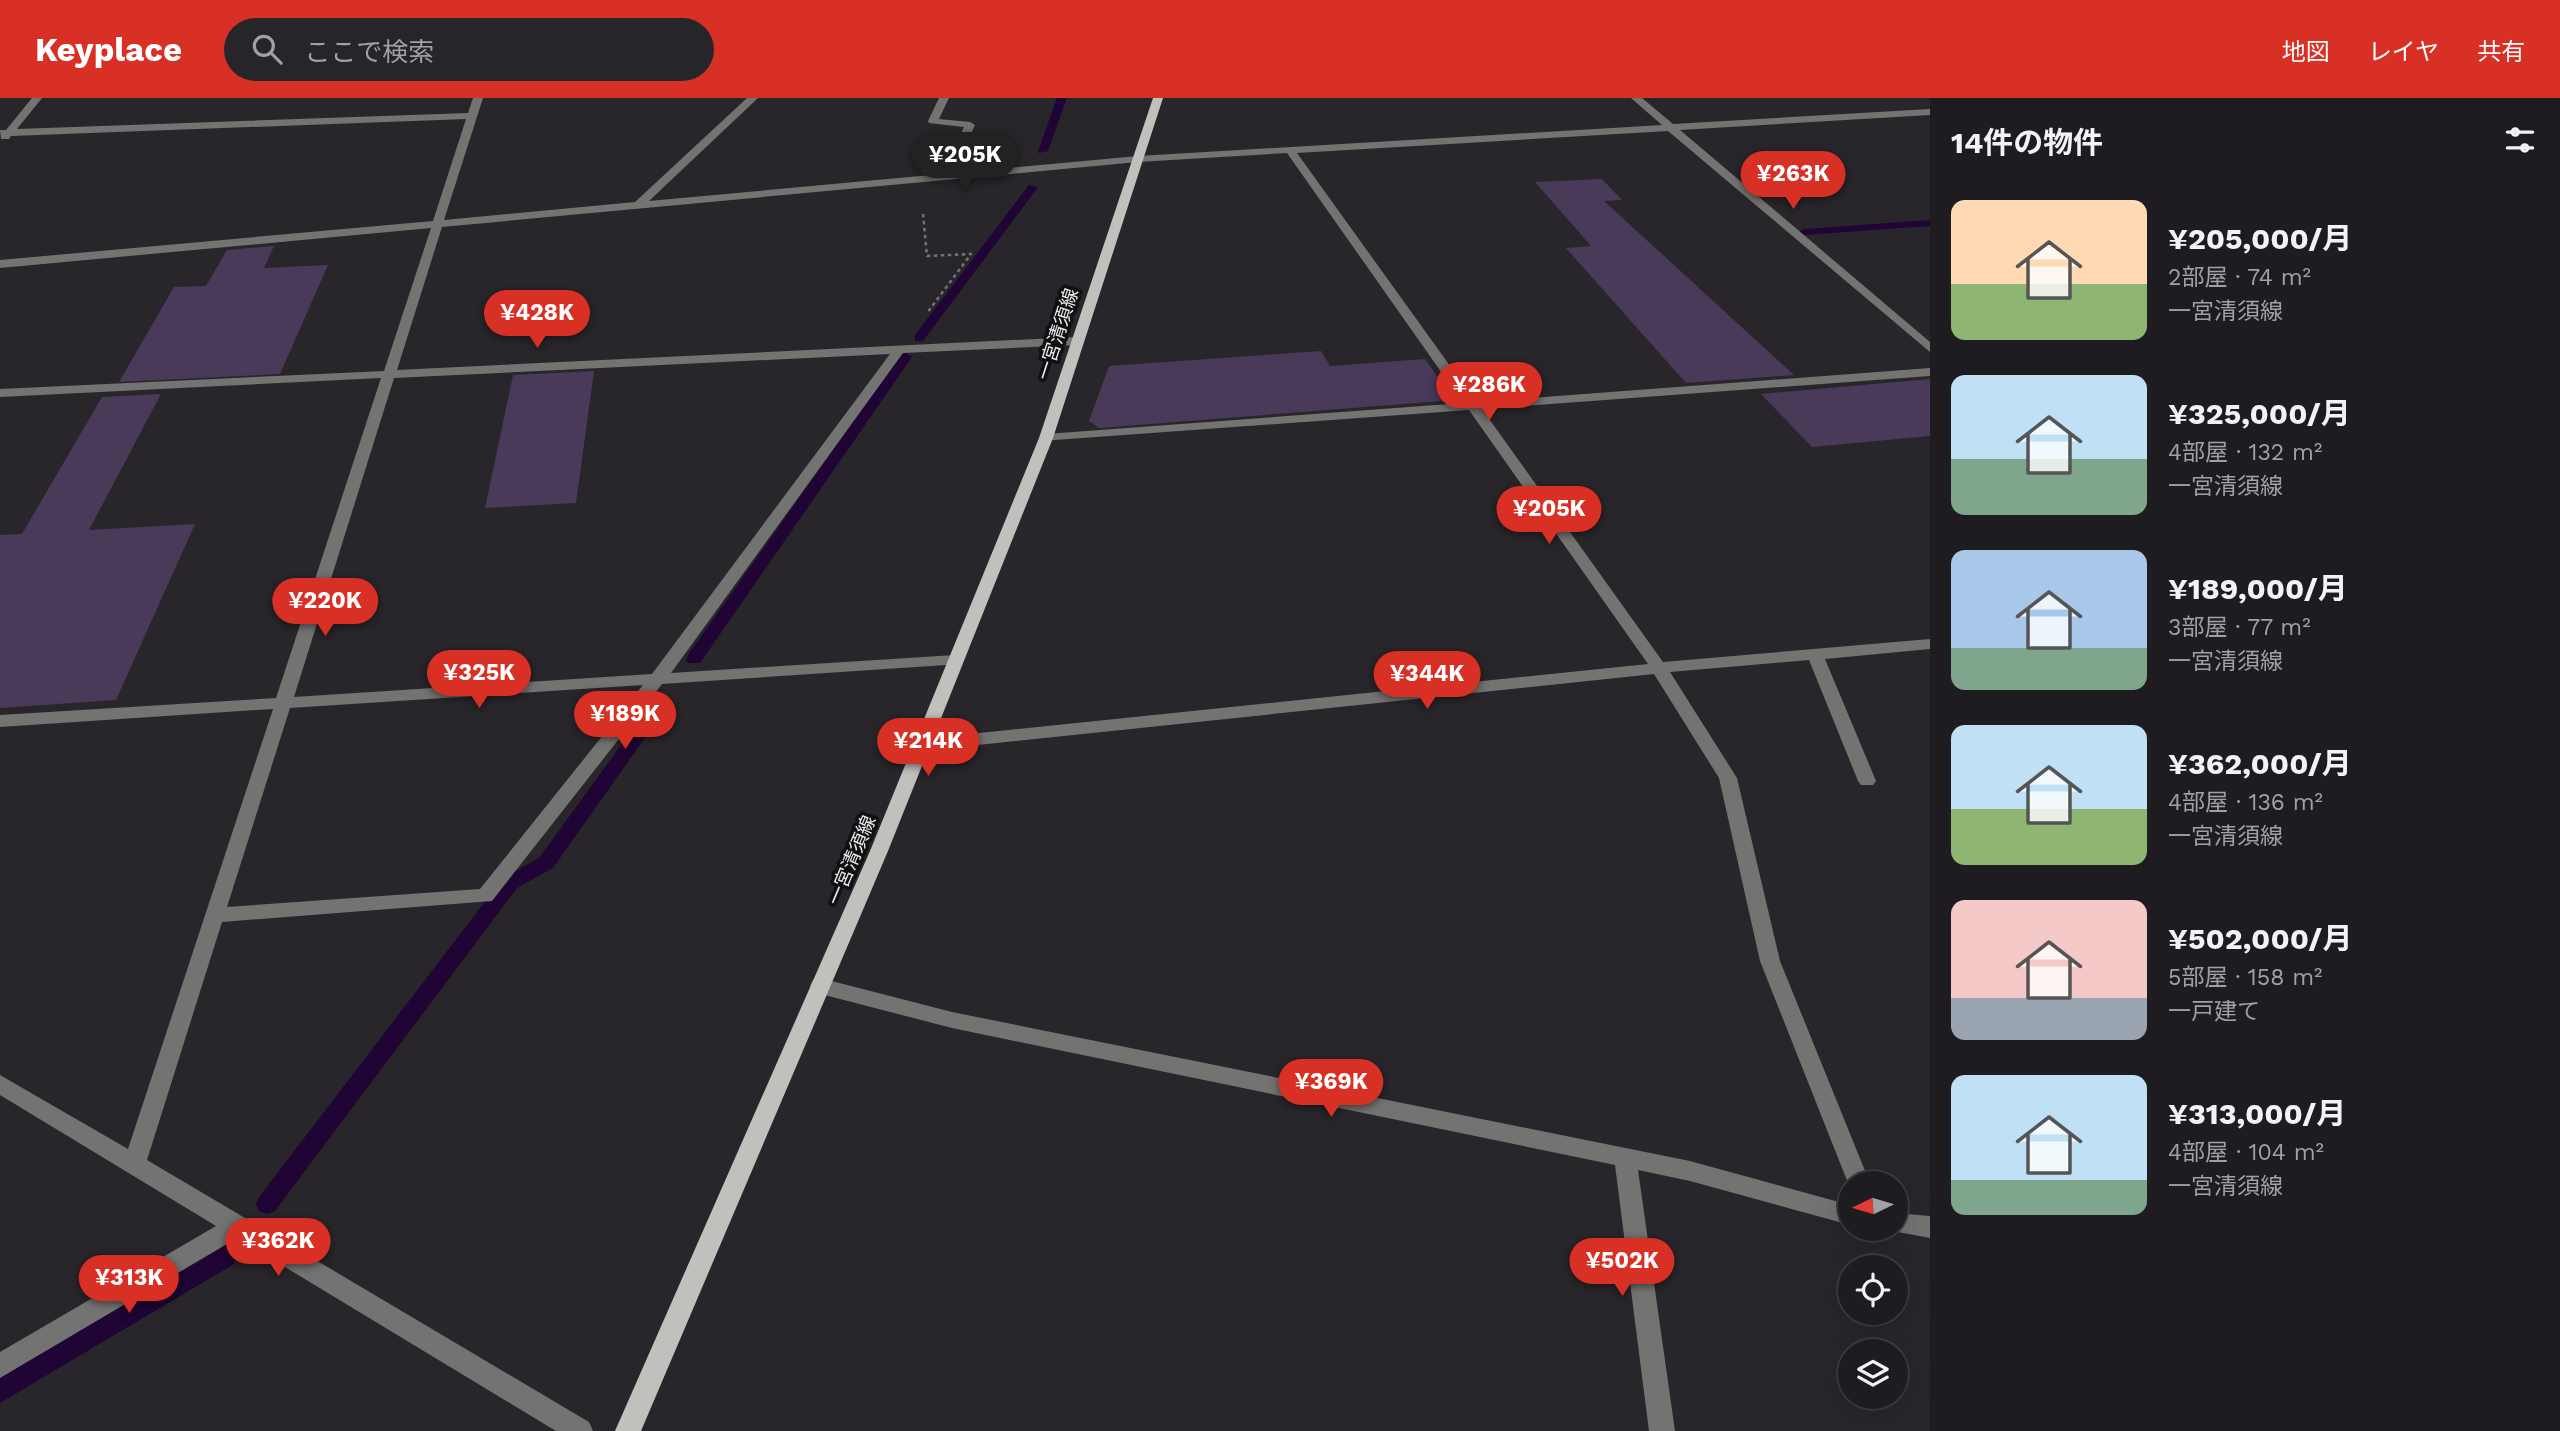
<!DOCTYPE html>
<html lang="ja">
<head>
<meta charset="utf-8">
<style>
  :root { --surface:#1e1c20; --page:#262529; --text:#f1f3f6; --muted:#a1a1a5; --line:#3c3a3e; --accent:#d93025 }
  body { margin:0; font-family:"Work Sans","Noto Sans JP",sans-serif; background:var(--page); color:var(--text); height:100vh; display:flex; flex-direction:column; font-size:26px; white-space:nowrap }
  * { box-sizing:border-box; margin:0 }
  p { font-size:23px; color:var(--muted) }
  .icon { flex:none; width:38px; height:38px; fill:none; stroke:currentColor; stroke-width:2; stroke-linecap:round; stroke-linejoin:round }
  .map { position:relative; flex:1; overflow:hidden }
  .drawer { display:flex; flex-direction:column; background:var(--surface); width:630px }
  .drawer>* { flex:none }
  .needle { width:46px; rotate:265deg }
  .fabs { position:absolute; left:1838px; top:1073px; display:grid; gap:14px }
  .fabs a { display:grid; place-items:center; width:70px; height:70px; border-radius:50%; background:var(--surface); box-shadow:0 7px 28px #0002,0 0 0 2px var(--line); font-size:35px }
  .price { position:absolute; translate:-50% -60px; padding:0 16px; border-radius:24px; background:var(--accent); color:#fff; font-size:23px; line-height:46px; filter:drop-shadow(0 2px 4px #0008) }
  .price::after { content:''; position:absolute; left:50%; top:42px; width:21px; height:16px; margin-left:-10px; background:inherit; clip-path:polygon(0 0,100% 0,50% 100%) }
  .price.selected { background:#222; color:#fff }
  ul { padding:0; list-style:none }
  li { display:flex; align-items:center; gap:21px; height:175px; padding:0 21px }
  li span { display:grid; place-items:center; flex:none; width:196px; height:140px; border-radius:14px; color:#555 }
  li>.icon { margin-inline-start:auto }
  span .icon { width:84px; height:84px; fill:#fffc; stroke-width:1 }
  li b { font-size:30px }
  h2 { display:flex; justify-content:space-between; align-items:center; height:84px; padding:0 21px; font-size:30px }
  header { display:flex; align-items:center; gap:42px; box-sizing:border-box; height:98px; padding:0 35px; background:var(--accent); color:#fff }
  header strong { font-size:33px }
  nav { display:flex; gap:38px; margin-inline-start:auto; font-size:24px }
  .search { width:490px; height:63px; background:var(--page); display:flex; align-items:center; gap:18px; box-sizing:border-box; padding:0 24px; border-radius:38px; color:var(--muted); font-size:26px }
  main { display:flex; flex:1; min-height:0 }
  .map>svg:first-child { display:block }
  .green { fill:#493a5a }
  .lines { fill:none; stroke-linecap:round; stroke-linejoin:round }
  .stream { fill:#200435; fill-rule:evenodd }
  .path { stroke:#757377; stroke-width:2.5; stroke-dasharray:3.5 3.5; stroke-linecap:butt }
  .minor { fill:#737371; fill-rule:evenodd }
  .major { fill:#c0c1bc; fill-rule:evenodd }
  .labels { text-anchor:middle; stroke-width:7; stroke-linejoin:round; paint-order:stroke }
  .street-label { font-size:19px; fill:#ebeaed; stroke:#100f11 }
</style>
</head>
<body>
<header>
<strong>Keyplace</strong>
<div class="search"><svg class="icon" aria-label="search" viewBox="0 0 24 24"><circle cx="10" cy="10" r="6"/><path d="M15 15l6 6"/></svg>ここで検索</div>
<nav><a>地図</a><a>レイヤ</a><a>共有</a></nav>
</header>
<main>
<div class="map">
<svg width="1930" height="1333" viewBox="0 0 1930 1333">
  <rect width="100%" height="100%" fill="#28262a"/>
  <g class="green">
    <path d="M1602,81l20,21 -18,1 190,174 -108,8 -120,-135 25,-2 -56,-64z"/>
    <path d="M274,148l-10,22 64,-3 -48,109 -161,8 55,-95 32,-1 21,-36z"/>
    <path d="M1321,253l9,15 95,-7 24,34 -7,8 -343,27 -10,-7 20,-55z"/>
    <path d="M594,273l-18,132 -91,5 28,-133z"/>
    <path d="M1930,281v57l-118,11 -51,-53z"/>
    <path d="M161,296l-72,136 106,-6 -79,176 -116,8v-173l22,-1 80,-137z"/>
  </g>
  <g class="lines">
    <g class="stream">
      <path d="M1057,0h10l-19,53 -9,2 -1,-2z"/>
      <path d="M1029,87l9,2 -115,154h-8v-6z"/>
      <path d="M1930,122v6l-126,9 -6,-3 6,-3z"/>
      <path d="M906,255l6,4 -212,306h-12l-2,-4 2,-4 213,-301z"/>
      <path d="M662,597l8,6 -2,4 -115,163 -36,20 -242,323 -8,3 -8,-3 -3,-7 3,-7 244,-319 36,-20 117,-161z"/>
      <path d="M226,1147l8,3 4,8 -4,8 -234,139v-26z"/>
    </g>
    <path class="path" d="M923,116l4,42 44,-2 -44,59"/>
    <g class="minor">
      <path d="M32,0h10l-25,31 451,-16 5,-15h10l-39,122 191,-18 112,-104h11l-109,103 293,-27 22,-47 -35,-4 -1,-2 11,-23h10l-10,21 31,3 5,3 -22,48 185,-17 524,-31 -31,-27h11l31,26 257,-15v6l-250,15 250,212v10l-262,-221 -371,22 179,249 454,-34v8l-448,33 181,253 267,-23v10l-105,10 51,122 -3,4h-12l-3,-4 -49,-121 -139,12 67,106 43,183 90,222h-20v4l-2,-4 -88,-222 -41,-183 -65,-104 -733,77 -9,-6 9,-6 727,-75 -179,-254 -428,31v-6l5,-1 417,-31 -176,-250 -149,9 -696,65 -45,143 679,-33 6,4 -6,4 -173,8 -232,320 284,-18 8,5 -2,4 -299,20 -170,217 -270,21 -75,238 442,262 4,9h-37l-319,-193 -237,140v-26l216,-126 -216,-131v-20l128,74 145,-440 -273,18v-12l276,-17 105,-320 -381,19v-8l384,-18 47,-143 -431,40v-8l433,-39 33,-102 -455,17 -2,3h-8l-1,-9h6zM890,256l-238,320 -358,23 100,-319zM643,587l-163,204 -253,18 63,-199z"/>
      <path d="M820,880l132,34 738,149 160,44v20l-160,-44 -52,-11 37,261h-26l-34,-266 -663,-137 -139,-36 -3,-6 3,-6z"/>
      <path d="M1895,1115l35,3v22l-43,-8 -1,-2h9z"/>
    </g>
    <path class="major" d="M1153,0h10l-110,340 -165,413 -247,580h-26l255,-580 169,-413z"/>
  </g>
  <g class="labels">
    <g class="street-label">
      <text transform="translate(1057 236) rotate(-72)" y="7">一宮清須線</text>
      <text transform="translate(851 762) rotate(-67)" y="7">一宮清須線</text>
    </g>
  </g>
</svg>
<div class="fabs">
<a><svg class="needle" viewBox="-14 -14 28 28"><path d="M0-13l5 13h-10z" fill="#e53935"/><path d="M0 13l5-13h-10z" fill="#a1a1a5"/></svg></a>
<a><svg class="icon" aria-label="locate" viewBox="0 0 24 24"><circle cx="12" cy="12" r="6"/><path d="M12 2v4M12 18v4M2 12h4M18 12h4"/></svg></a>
<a><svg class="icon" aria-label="layers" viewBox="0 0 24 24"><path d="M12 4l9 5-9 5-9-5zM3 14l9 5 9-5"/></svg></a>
</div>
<b class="price selected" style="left:965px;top:94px">¥205K</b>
<b class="price" style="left:1793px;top:113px">¥263K</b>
<b class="price" style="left:537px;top:252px">¥428K</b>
<b class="price" style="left:1489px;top:324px">¥286K</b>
<b class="price" style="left:1549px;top:448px">¥205K</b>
<b class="price" style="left:325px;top:540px">¥220K</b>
<b class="price" style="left:479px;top:612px">¥325K</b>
<b class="price" style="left:1427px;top:613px">¥344K</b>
<b class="price" style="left:625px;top:653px">¥189K</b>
<b class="price" style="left:928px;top:680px">¥214K</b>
<b class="price" style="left:1331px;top:1021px">¥369K</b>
<b class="price" style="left:278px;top:1180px">¥362K</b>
<b class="price" style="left:1622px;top:1200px">¥502K</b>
<b class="price" style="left:129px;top:1217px">¥313K</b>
</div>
<section class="drawer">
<h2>14件の物件<svg class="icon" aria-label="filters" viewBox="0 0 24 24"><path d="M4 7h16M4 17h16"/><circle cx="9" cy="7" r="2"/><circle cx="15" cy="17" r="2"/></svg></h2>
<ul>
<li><span style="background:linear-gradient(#ffd9b3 60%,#8fb573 0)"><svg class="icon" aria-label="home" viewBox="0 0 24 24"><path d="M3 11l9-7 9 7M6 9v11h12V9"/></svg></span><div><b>¥205,000/月</b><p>2部屋 · 74 m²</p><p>一宮清須線</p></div></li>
<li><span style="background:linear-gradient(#bfe0f5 60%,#7fa58c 0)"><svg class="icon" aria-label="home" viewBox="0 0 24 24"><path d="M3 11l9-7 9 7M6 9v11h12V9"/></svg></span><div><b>¥325,000/月</b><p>4部屋 · 132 m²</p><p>一宮清須線</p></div></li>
<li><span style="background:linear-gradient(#a9c7e8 70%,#7fa58c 0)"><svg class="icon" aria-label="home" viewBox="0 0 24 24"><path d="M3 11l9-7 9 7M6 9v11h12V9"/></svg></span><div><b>¥189,000/月</b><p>3部屋 · 77 m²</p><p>一宮清須線</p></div></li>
<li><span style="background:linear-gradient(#bfe0f5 60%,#8fb573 0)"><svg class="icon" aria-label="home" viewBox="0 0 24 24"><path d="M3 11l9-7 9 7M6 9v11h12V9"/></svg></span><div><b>¥362,000/月</b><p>4部屋 · 136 m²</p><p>一宮清須線</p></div></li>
<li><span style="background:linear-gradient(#f6c9c9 70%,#9aa5b1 0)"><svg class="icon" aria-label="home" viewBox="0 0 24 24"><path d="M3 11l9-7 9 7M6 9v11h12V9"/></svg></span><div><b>¥502,000/月</b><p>5部屋 · 158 m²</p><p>一戸建て</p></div></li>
<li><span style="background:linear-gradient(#bfe0f5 75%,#7fa58c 0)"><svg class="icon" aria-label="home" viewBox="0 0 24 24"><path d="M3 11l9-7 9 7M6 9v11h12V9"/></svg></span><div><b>¥313,000/月</b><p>4部屋 · 104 m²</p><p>一宮清須線</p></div></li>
</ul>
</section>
</main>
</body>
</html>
